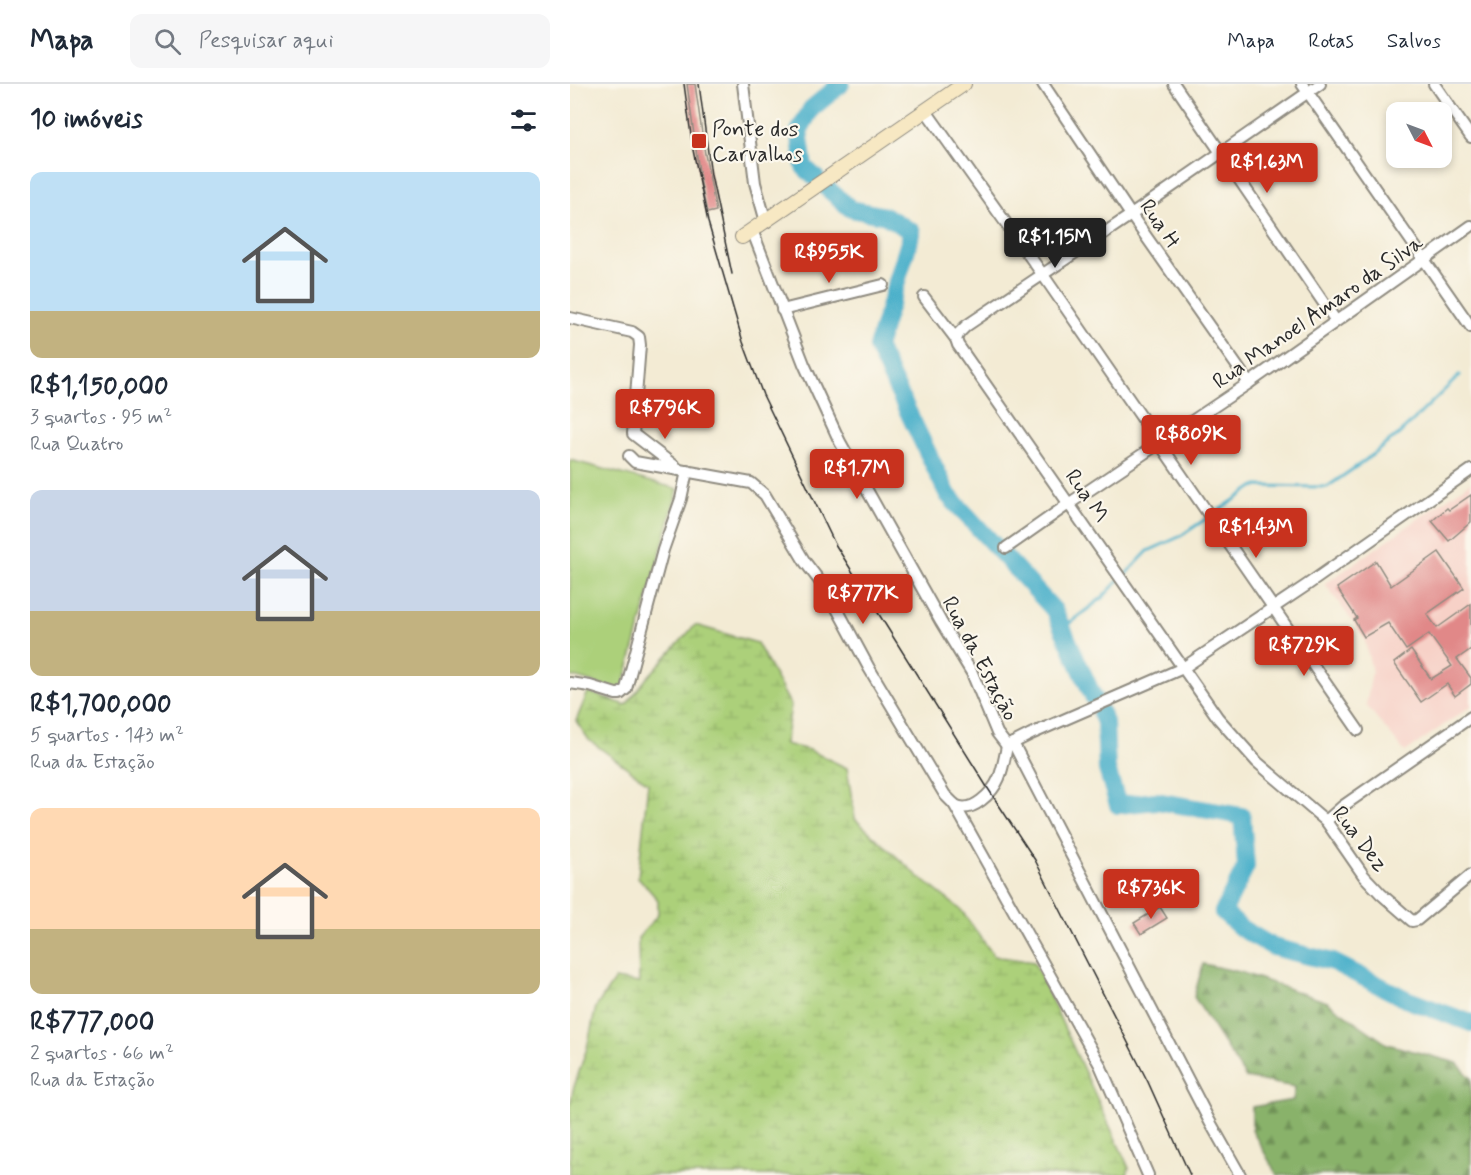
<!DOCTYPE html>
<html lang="pt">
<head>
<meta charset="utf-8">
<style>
  :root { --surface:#fff; --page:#f6f6f7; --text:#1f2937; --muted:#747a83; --line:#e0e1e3; --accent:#c8321e }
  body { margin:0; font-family:Mynerve,sans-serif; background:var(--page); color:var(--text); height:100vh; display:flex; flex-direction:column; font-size:22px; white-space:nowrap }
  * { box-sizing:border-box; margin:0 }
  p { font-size:20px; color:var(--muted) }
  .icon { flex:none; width:33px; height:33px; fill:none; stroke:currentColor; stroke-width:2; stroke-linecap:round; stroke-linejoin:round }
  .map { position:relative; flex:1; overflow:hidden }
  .side { display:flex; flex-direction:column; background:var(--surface); width:570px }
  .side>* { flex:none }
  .needle { width:39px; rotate:132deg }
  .fabs { position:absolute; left:816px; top:18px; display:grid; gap:12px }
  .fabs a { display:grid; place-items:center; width:66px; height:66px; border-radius:12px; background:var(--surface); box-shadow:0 3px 9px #0003; font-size:30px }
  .price { position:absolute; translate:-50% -51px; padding:0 14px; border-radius:6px; background:var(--accent); color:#fff; font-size:20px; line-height:39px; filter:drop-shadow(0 2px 3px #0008) }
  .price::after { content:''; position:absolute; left:50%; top:36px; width:18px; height:14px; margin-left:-9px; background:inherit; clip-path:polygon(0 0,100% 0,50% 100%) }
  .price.selected { background:#222; color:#fff }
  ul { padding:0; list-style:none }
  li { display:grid; align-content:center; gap:12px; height:318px; padding:0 30px }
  li span { display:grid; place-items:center; height:186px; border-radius:12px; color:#555 }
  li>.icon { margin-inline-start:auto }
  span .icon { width:108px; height:108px; fill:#fffc; stroke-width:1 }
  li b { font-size:26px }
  h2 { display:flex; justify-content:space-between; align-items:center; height:72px; padding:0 30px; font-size:26px }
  header { display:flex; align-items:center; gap:36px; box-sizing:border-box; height:84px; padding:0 30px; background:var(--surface); border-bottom:2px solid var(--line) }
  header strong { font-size:28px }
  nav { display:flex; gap:33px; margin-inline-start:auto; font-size:21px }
  .search { width:420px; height:54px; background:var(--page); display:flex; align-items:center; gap:15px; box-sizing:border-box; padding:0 21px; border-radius:12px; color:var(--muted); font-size:22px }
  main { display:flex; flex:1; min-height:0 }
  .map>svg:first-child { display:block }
  .built { fill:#f7d1c7 }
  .green { fill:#acd07a; stroke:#6c7e52; stroke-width:1.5 }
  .forest { fill:url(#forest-firs); stroke:#5a6e4a; stroke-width:1.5 }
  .wetland { fill:url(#wetland-marsh); stroke:#6c7e52; stroke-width:1.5 }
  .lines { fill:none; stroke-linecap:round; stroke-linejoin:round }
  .stream { stroke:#4bb0ca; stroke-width:3 }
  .river { stroke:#4bb0ca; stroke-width:18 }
  .building { fill:#e18888 }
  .street-casing { stroke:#8f8b80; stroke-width:14 }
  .secondary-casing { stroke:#8f8b80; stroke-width:16 }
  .street { stroke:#fff; stroke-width:10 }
  .secondary { stroke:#f7e8c3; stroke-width:14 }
  .tram { stroke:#2b2b2b; stroke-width:1.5 }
  .poi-dot { fill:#c8321e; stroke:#fbf7ec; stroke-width:2 }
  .labels { text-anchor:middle; stroke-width:4.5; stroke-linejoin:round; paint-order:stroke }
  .poi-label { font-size:22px; fill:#2b2b2b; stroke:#fbf7ec; text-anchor:start }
  .street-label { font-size:22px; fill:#2b2b2b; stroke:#fbf7ec }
</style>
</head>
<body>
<header>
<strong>Mapa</strong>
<div class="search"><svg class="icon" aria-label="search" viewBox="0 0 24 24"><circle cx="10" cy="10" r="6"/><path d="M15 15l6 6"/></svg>Pesquisar aqui</div>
<nav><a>Mapa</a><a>Rotas</a><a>Salvos</a></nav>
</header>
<main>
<section class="side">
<h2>10 imóveis<svg class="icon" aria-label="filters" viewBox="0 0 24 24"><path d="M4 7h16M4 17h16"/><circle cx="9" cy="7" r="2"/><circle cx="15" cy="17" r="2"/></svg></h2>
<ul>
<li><span style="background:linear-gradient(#bfe0f5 75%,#c2b280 0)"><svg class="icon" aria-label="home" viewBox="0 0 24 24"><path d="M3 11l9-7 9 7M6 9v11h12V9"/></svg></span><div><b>R$1,150,000</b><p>3 quartos · 95 m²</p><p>Rua Quatro</p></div></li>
<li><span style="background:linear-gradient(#c9d6e8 65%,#c2b280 0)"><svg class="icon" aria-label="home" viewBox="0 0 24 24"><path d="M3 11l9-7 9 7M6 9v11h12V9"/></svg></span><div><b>R$1,700,000</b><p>5 quartos · 143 m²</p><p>Rua da Estação</p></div></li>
<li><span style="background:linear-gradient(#ffd9b3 65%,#c2b280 0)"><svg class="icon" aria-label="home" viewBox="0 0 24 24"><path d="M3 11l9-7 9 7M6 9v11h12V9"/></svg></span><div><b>R$777,000</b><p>2 quartos · 66 m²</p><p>Rua da Estação</p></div></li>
</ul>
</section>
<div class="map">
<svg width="901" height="1091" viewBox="0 0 901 1091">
  <defs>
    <pattern id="forest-firs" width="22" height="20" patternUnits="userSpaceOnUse" patternTransform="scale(1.5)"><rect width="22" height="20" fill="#89b26a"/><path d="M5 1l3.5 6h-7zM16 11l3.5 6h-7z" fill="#709157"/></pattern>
    <pattern id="wetland-marsh" width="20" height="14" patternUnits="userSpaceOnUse" patternTransform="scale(1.5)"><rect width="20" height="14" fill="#acd07a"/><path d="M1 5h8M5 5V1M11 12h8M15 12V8" fill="none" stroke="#94b36a"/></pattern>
  </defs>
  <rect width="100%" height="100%" fill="#fbf7ec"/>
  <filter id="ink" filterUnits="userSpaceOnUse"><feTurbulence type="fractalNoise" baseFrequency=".0167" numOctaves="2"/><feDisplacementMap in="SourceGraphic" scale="12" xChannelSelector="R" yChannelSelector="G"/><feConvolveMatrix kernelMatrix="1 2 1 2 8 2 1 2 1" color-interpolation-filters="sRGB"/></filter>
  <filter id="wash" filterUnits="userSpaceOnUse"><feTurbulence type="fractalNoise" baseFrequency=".008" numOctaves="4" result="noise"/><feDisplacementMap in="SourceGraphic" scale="24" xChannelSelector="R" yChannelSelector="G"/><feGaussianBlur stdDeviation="1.35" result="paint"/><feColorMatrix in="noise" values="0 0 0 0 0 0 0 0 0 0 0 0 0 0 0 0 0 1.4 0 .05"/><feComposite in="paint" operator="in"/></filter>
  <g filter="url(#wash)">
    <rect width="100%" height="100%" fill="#f3ebd4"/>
    <path class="built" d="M901,398v224l-66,46 -39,-47 6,-33 -8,-35 -39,-53z"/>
    <path class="green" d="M0,376l108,29 -56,202 -52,-15z"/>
    <path class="forest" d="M633,880l37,8 87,30 60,42 70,19 14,15v97h-194l-25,-45v-23l41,-7 2,-13 -49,-9 -52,-81z"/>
    <path class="wetland" d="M125,541l62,18 34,63 -6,38 24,6 38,18 8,51 64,58 42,33 33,46 40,6 95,206 -2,7h-557v-67l3,-18 14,-42 9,-41 19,-28 24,4 -1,-45 20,-23v-15l-20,-23 10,-94 -59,-43 -13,-19 12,-29 38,13 20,-26z"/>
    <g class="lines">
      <g class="stream">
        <path d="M554,492l24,-25 31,-14 76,-51 72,1 36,-25 36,-28 61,-59"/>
        <path d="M493,544l39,-30 17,-18"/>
      </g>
      <g class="river">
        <path d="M246,94l-12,-11 -5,-36 12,-22 30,-25"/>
        <path d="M258,105l23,20 35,7 26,16 -35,115 71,148 106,115 40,88"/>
        <path d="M531,629l4,9 2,47 11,36 38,-4 86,15 4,50 -23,46 18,16 32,19 60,15 75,38 63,23"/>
      </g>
    </g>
    <g id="blocks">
      <g class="building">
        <path d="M117,0h8l10,70 11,57 -9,2 -7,-34z"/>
        <path d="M901,411v27l-22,19 -17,-20 15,-13 2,2z"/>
        <path d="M869,468l25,36 -37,26 10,14 34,-24v45l-14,10 14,19v6l-16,12 -8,-12 -26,18 -27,-39 17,-13 20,29 21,-13 -23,-32 -23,16 -18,-27 -24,14 -10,-17 3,-2 -20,-30 39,-27 15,25z"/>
        <path d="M590,823l7,11 -26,16 -7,-11z"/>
      </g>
    </g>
  </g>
  <g filter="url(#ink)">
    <use href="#blocks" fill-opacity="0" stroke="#8f8b80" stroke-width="1.5"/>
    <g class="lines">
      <g class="street-casing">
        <g id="street">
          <path d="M173,0l12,99 11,39"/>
          <path d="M473,0l88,131 118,168"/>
          <path d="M604,0l162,237"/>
          <path d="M732,0l169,243"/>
          <path d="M750,0l-189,131 -165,111 -7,7 -3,6 2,6 260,373 39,44 69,59 38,55 17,18 31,27 5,-1 54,-45"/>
          <path d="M864,0l37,53"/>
          <path d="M356,27l117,164 315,455"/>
          <path d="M182,146l52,134 36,78 101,180 31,51 25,60 10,13"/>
          <path d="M354,213l32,42"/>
          <path d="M212,226l101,-25"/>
          <path d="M0,234l62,14 7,5 1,8 -7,89 43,33"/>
          <path d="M59,372l6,6 116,21 14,12 40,67 23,30 41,76 76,127c3,3 7,7 10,10 17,10 38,-13 44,-27 4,-10 6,-21 8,-32l24,-12 152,-66 124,-83 164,-115"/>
          <path d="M436,464l64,-45 179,-120 222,-157"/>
          <path d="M0,599l20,3 26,8h4l6,-5 37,-139 18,-51 6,-28"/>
          <path d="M443,659l197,379 30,53"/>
          <path d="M384,720l146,261 48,110"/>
          <path d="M756,737l17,-15 128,-89"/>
        </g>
      </g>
      <g class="secondary-casing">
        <path id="secondary" d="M172,153l222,-153"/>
      </g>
      <use href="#street" class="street"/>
      <use href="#secondary" class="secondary"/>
      <g class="tram">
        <path d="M114,0l9,66 15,72 35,120 20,53 72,149 152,243 48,73 113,222 42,93"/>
        <path d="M129,0l12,91 21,99"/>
      </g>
    </g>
  </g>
  <rect class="poi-dot" x="121" y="49" width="16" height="16" rx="3"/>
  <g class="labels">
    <g class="poi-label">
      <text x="142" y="52">Ponte dos<tspan x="142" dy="25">Carvalhos</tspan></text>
    </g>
    <g class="street-label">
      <text transform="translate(591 139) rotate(55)" y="8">Rua H</text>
      <text transform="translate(747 227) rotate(-35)" y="8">Rua Manoel Amaro da Silva</text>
      <text transform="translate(518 411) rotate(55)" y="8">Rua M</text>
      <text transform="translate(411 574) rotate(62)" y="8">Rua da Estação</text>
      <text transform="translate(791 754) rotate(52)" y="8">Rua Dez</text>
    </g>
  </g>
</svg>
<div class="fabs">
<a><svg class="needle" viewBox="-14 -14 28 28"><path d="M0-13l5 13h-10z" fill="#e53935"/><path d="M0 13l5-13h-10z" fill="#747a83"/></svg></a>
</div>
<b class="price" style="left:697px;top:110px">R$1.63M</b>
<b class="price selected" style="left:485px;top:185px">R$1.15M</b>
<b class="price" style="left:259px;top:200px">R$955K</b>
<b class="price" style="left:95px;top:356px">R$796K</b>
<b class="price" style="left:621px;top:382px">R$809K</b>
<b class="price" style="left:287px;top:416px">R$1.7M</b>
<b class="price" style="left:686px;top:475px">R$1.43M</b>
<b class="price" style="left:293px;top:541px">R$777K</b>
<b class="price" style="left:734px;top:593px">R$729K</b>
<b class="price" style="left:581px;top:836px">R$736K</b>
</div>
</main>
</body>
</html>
